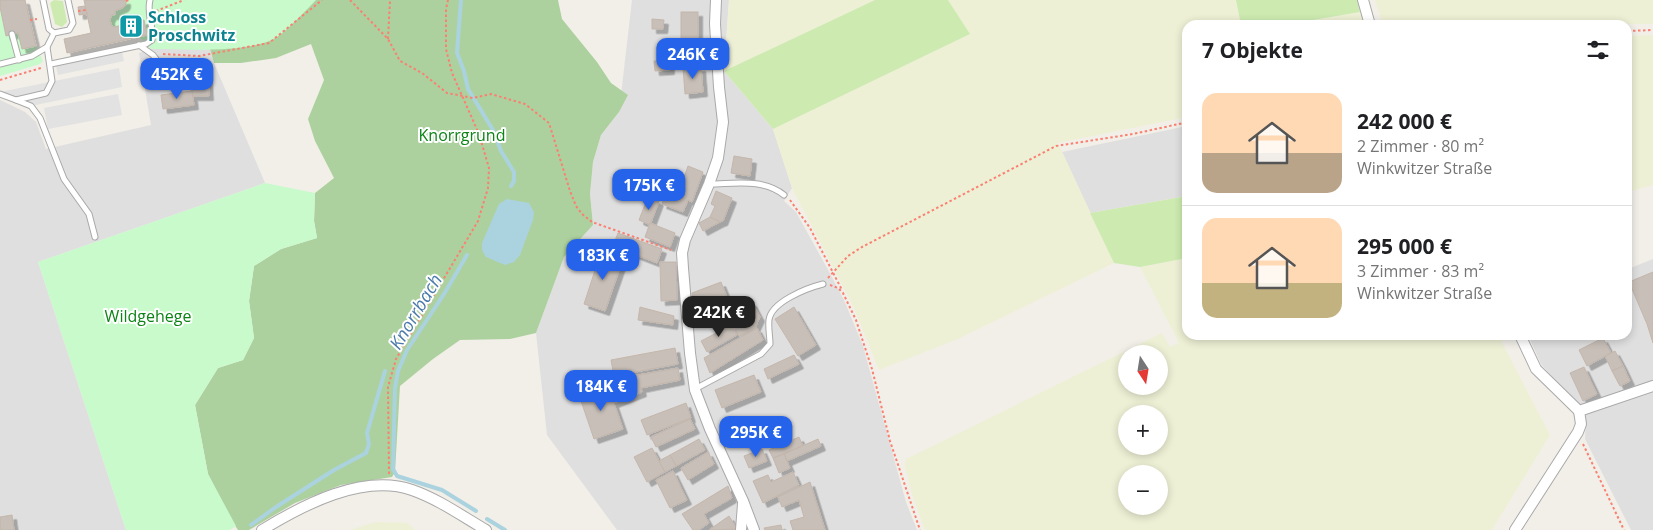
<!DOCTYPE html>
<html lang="de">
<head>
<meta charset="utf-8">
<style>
  :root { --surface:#fff; --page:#f2f2f2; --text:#202124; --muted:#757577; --line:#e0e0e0; --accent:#2563eb }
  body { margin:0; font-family:"Open Sans",sans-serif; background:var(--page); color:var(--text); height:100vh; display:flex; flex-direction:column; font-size:19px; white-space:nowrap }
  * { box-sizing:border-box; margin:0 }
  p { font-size:16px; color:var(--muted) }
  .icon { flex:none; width:28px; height:28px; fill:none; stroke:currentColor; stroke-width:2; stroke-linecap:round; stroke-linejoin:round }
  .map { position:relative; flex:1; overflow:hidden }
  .details { position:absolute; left:1182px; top:20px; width:450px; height:320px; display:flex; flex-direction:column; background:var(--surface); border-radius:15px; box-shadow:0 2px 8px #0003 }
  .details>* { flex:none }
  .needle { width:32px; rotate:168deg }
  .controls { position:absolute; left:1118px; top:345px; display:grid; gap:10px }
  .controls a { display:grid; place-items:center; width:50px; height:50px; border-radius:50%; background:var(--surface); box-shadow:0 2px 8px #0003; font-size:25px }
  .price { position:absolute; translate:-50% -42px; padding:0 11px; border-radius:10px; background:var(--accent); color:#fff; font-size:16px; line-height:32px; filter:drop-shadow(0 1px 2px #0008) }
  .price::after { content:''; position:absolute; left:50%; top:30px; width:15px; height:11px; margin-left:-8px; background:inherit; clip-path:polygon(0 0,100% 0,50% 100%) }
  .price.on { background:#222; color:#fff }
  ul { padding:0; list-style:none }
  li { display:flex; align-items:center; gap:15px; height:125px; padding:0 20px }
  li+li { border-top:1px solid var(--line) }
  li span { display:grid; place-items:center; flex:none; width:140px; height:100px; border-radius:15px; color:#555 }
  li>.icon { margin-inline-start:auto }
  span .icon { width:60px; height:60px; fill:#fffc; stroke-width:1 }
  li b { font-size:21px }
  h2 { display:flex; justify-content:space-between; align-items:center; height:60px; padding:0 20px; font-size:21px }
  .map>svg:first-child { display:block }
  .residential { fill:#e0dfdf }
  .farmland { fill:#eef0d5; fill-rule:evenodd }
  .grass { fill:#cdebb0 }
  .forest { fill:#add19e }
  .park { fill:#c8facc }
  .parking { fill:#e2e2e2 }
  .water { fill:#aad3df }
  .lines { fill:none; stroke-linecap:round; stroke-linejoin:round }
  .stream { stroke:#aad3df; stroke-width:4 }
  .building { fill:#c7bfb8; stroke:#c4b6ab; filter:url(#shadow) }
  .service-casing { stroke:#a9a9a9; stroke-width:7 }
  .minor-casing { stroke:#a9a9a9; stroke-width:12 }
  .path { stroke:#fa8072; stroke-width:2; stroke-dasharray:2.5 2.5; stroke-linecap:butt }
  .service { stroke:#fff; stroke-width:5 }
  .minor { stroke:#fff; stroke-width:10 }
  .labels { text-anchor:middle; stroke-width:4; stroke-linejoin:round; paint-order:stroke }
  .culture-label { font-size:16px; font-weight:bold; fill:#0d838f; stroke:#fff; text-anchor:start }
  .park-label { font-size:16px; fill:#0c8416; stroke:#fff }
  .water-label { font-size:18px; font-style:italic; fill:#4a7aab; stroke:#fff }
</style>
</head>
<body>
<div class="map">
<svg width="1653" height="530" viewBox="0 0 1653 530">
  <defs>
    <filter id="shadow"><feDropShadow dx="4.5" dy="4.5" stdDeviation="0" flood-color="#0004"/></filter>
  </defs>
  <rect width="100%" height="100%" fill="#f2efe9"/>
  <g class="residential">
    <path d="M632,0h97l-5,71 49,58 19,59 -8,13 12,11 31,56 17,32 19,46 43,156 11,28h-300l-70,-95 -11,-102 28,-76 29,-32 -3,-31 3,-32 8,-27 18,-23z"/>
    <path d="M151,49h59l4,14 51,120 -227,79 88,268h-126v-430l25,12 11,10 10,27 105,-24 -12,-72z"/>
    <path d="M1187,126v70l-97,17 -28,-61z"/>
    <path d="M1653,259v271h-22l-46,-91 1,-24 -45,-51 -13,-29h100v-66z"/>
  </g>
  <g class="farmland">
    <path d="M729,0h146l-151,71z"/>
    <path d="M948,0h288l5,25h-53l-1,92 -129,26 56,120 -156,76 -79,31 -26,-64 -61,-118 -19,-59 197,-95z"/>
    <path d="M1375,0h278v24l-270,1z"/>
    <path d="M1360,12l4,13h-80z"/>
    <path d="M1653,35v150l-25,7v-156z"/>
    <path d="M1187,258l1,77h310l52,100 -58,95h-567l-12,-32 -8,-31 1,-8 256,-126 8,14 9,-4 -39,-76zM1126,354h33v32h-33zM1126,414h33v32h-33zM1126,474h33v32h-33z"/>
    <path d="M375,522l33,1 7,7h-65z"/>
  </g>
  <g class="grass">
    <path d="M54,0l9,1 4,21 -5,5 -7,-3 -5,-21z"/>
    <path d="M875,0h73l22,34 -197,95 -49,-58z"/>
    <path d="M1236,0h121l3,12 -76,13h-43z"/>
    <path d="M1187,196v62l-47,9 -26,-4 -24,-50z"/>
  </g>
  <path class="forest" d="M278,0h280l4,19 35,43 14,21 17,12 -9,17 -18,23 -8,27 -3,32 3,31 -29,32 -28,76 -26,6 -50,1 -27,19 -33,27 -5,86 -3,5 -51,8 -46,18 -46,27h-11l-8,-12 -22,-44 -13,-69 23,-37 25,-8 11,-22 -5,-37 5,-35 27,-17 36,-11 -3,-17 1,-28 19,-15 -19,-37 -7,-22 16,-39 -13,-36 -35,14 -35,5h-27l-4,-14h-9z"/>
  <g class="park">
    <path d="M126,0h190c-12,12 -25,27 -39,37 -26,17 -94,12 -126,12l-12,-12 5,-17 -30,7 -3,-2 -1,-6 2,-4 3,-1v-3l5,-1 6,-6z"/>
    <path d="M0,7l6,28 12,-2 4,16 14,-3 7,15 -3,3 -40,12z"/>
    <path d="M265,183l50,10 -1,28 3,17 -36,11 -27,17 -5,35 5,37 -11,22 -25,8 -23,37 13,69 28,52 -6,4h-104l-88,-268z"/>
  </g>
  <g class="parking">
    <path d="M122,52l2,9 -66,14 -2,-9z"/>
    <path d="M119,68l3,19 -91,19 -31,-14z"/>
    <path d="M118,94l4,21 -74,14 -4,-21z"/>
  </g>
  <path class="water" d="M507,199l22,4 5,9 -1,8 -13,35 -6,7 -9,3 -19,-8 -4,-7v-7l17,-39z"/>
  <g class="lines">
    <g class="stream">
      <path d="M461,0l-4,53 7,18 4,18 25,41 8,21 13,21v9l-3,5"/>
      <path d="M467,255l-23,39 -37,56 -9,21 -3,17 -2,81 4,7 45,14 34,21"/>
      <path d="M487,519l18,11"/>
      <path d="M251,525l25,-18 58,-37 32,-17 3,-9 -2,-11 18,-62"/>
    </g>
  </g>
  <g class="building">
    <path d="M0,0h25l11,46 -14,3 -4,-16 -12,3 -6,-29z"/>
    <path d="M84,0h42v4l-2,3 -9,4v4h-3l-2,4 1,6 3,2 30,-7 3,15 -80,18 -3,-14 27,-6z"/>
    <path d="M85,6l2,8 -8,1 -1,-8z"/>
    <rect x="681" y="12" width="17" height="29"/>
    <path d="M652,19l12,1 -1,9h-11z"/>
    <path d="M669,52l1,18 -15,1 -1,-10h5l-1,-8z"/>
    <path d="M174,60h18l-1,10 -16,1z"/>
    <path d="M207,63l2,33h-17l-1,-32z"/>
    <path d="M701,67l2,25 -18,2 -2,-26z"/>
    <path d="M192,91l2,14 -31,4 -2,-14z"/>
    <path d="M734,156l18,3 -2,17 -19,-3z"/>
    <path d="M688,166l15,6 -11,30 -4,-2 -5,12 -21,-8 10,-25 10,4z"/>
    <path d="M716,191l16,7 -9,23 -3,1 -10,-5 5,-11 -4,-2z"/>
    <path d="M648,197l11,4 -9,24 -11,-5z"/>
    <path d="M710,217l10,5 -17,9 -4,-8z"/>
    <path d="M650,223l25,10 -5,14 -25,-10z"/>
    <path d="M618,233l44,16 -5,14 -44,-17z"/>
    <path d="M601,252l22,7 -18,52 -21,-7z"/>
    <path d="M660,262h16l1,38 -16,1z"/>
    <path d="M1653,272v71l-6,-19 -18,-42z"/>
    <path d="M721,282l6,15 -19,8 1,11 -15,1 -2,-24z"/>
    <path d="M741,299l14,29 -16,8 -14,-29z"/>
    <path d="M752,302l8,15 -5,11 -11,-22z"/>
    <path d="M640,307l34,9 -1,9 -35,-5z"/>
    <path d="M794,307l22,38 -18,11 -23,-37z"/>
    <path d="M732,325l5,10 -30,17 -6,-11z"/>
    <path d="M757,328l6,12 -53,33 -6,-15z"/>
    <path d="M1603,338l8,15 -24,13 -8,-16z"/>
    <path d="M675,348l3,16 -64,12 -3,-16z"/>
    <path d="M1615,351l8,15 -11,5 -7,-15z"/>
    <path d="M794,355l5,9 -31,15 -4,-10z"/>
    <path d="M1623,366l7,15 -10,5 -8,-15z"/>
    <path d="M1584,367l13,27 -14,7 -13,-28z"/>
    <path d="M678,368l2,12 -39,8 1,4 -28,11 -6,-17 13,-8z"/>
    <path d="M754,375l7,17 -39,16 -7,-18z"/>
    <path d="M608,386l15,43 -29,10 -15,-44z"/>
    <path d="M686,403l5,15 -44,17 -6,-15z"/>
    <path d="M690,419l5,10 -39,18 -5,-10z"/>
    <path d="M799,437l4,9 -30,12 -4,-8z"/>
    <path d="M699,439l6,11 -29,16 -6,-11z"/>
    <path d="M818,439l3,7 -34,15 -3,-7z"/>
    <path d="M652,448l13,24 -18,10 -13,-25z"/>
    <path d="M762,449l5,12 -18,7 -5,-12z"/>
    <path d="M708,452l6,12 -26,16 -7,-12z"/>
    <path d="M784,454l6,14 -11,5 -6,-15z"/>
    <path d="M670,455l6,11 -11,6 -6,-11z"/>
    <path d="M673,471l14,29 -17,8 -14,-28z"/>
    <path d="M793,472l6,13 -36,18 -10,-22 15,-6 3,7z"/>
    <path d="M810,482l15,48h-32l-3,-9 14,-4 -5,-17 -17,7 -4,-10z"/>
    <path d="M728,486l4,12 -28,16 5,9 -10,7h-6l-11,-16z"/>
    <path d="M12,515l2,15h-14v-13z"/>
    <path d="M729,516l8,13 -28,1z"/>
    <path d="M781,525l1,5h-17l-1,-2z"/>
  </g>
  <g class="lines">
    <g class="service-casing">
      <g id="service">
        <path d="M43,0l6,29 5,4"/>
        <path d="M12,34l7,26"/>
        <path d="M139,45l14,10 6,8"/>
        <path d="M0,64l32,-8 15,-9 7,-14 15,-3 4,-7 -5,-23"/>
        <path d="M51,64l95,-20 6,-4c3,-11 -6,-24 -2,-40"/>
        <path d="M0,94l16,6 30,-7 6,-12 -5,-34"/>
        <path d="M16,100l15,6 9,12 24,61 25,35 6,23"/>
        <path d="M709,184c25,0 54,-6 75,11"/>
        <path d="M695,389l66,-35 9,-10c0,-8 -2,-16 -1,-24 2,-18 38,-32 54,-36"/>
      </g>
    </g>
    <g class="minor-casing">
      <g id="minor">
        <path d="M716,0l-1,24 4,63 4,35 -5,36 -9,26 -24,56 -3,13 1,15 7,85 5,37 15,39 33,72 11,29"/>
        <path d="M1363,0l7,25"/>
        <path d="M1520,335l16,34 43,42"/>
        <path d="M1579,411l74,-25"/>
        <path d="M262,530c41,-25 101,-57 150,-40 26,9 50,26 74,40"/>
        <path d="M741,530l2,-26"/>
        <path d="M1515,530l63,-98 3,-8 -2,-13"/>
      </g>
    </g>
    <g class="path">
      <path d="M350,0l38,39 12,22 22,12 25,20 26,5 18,-4 34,10 24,19 21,68 6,15 6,8 10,8 79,28"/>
      <path d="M126,1l3,-1"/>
      <path d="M78,11l8,-1"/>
      <path d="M156,11l28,-11"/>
      <path d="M30,20l7,-1"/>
      <path d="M1628,31l25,-1"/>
      <path d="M388,39l2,-39"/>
      <path d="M163,54l36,2 70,-13 53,-43"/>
      <path d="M0,80l41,-12"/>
      <path d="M790,200l20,28 32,62"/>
      <path d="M828,278l20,-22 14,-9 194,-101 77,-12 55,-12"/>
      <path d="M830,285l8,3 5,5 13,27 16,49 18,72 30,89"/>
      <path d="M1583,444l41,86"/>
      <path d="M389,474l-1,-87 8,-28 82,-138 10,-33 1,-20 -10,-34 -27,-61 -6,-24v-40l2,-9"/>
    </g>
    <use href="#service" class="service"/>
    <use href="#minor" class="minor"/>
  </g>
  <defs>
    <g id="building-square" transform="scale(1.25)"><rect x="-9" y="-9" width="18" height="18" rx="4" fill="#0f9aa8" stroke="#fff"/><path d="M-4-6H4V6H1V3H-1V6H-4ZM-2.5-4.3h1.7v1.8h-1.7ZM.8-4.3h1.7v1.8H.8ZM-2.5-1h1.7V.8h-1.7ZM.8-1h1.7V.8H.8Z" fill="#fff"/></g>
  </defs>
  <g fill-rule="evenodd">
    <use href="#building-square" x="131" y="26"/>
  </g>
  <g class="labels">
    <g class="culture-label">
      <text x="148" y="23">Schloss<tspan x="148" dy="18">Proschwitz</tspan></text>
    </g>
    <g class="park-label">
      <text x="462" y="141">Knorrgrund</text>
      <text x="148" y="322">Wildgehege</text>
    </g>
    <g class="water-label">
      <text transform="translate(416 312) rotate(-59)" y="6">Knorrbach</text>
    </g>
  </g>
</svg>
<div class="controls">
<a><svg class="needle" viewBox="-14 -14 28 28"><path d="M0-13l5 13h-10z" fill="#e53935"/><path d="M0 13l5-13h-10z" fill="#757577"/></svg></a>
<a>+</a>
<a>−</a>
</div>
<b class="price" style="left:693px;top:80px">246K €</b>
<b class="price" style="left:177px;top:100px">452K €</b>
<b class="price" style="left:649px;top:211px">175K €</b>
<b class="price" style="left:603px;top:281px">183K €</b>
<b class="price on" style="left:719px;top:338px">242K €</b>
<b class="price" style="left:601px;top:412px">184K €</b>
<b class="price" style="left:756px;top:458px">295K €</b>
<section class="details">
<h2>7 Objekte<svg class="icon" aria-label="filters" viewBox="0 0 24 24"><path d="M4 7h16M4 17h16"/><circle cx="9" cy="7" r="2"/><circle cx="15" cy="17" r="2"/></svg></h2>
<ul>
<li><span style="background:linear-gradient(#ffd9b3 60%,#b9a48a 0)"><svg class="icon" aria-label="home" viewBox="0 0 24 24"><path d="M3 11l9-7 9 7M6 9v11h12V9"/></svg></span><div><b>242 000 €</b><p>2 Zimmer · 80 m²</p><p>Winkwitzer Straße</p></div></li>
<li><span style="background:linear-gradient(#ffd9b3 65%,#c2b280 0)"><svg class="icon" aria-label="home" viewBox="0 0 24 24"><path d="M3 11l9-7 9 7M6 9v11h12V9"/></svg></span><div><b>295 000 €</b><p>3 Zimmer · 83 m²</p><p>Winkwitzer Straße</p></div></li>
</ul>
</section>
</div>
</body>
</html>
